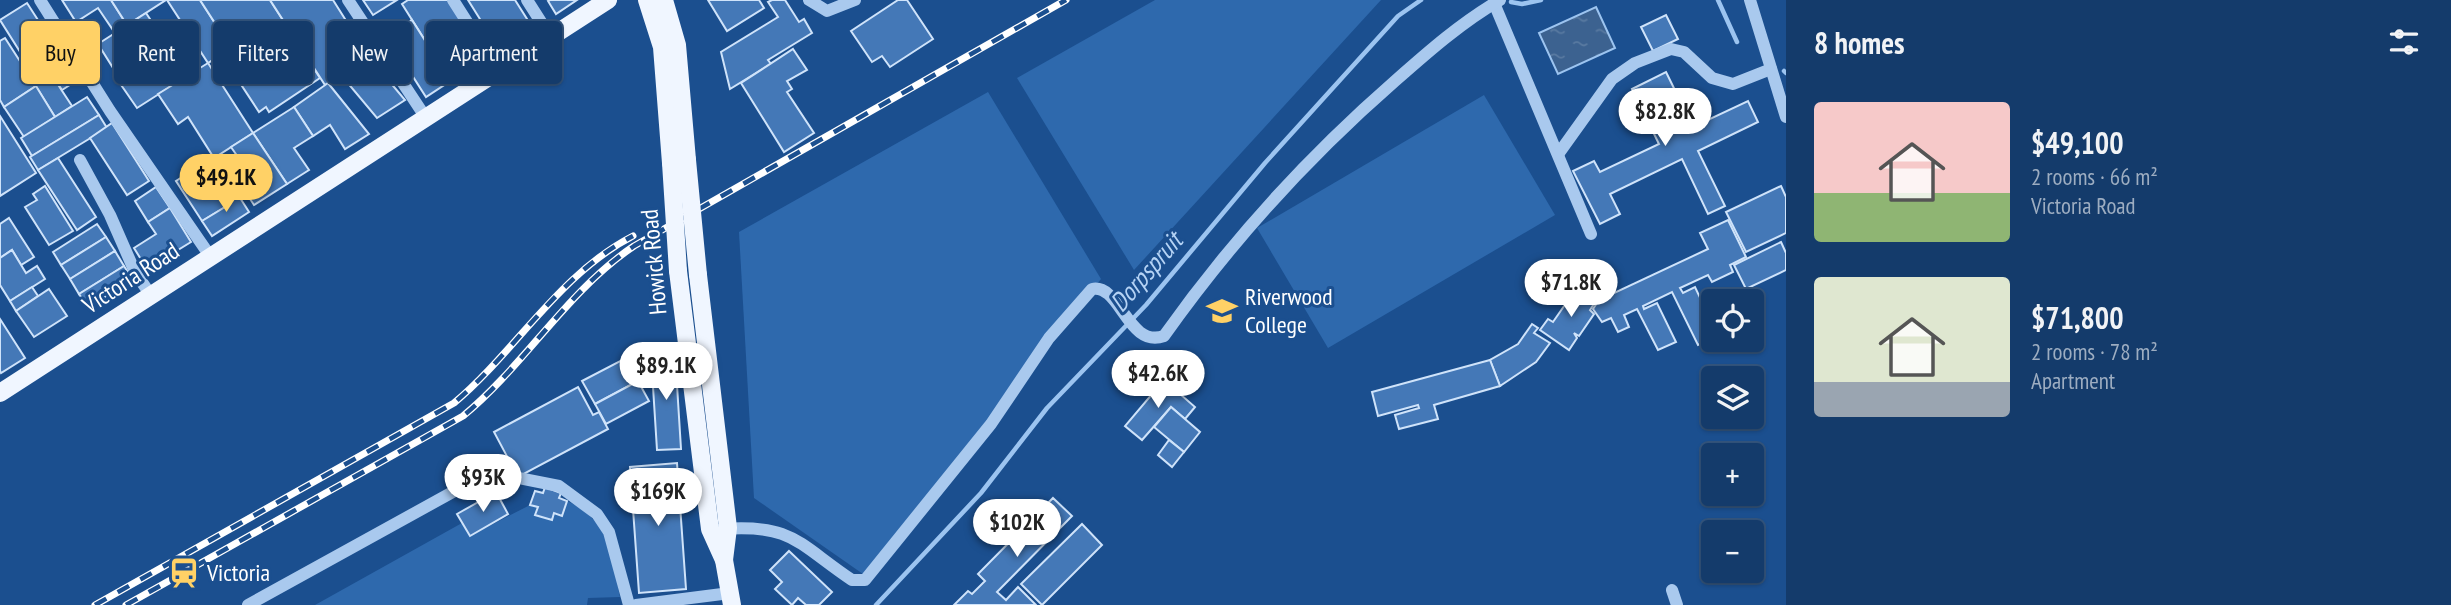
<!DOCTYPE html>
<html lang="en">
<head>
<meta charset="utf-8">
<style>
  :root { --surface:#143b6b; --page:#1d4271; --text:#f1f3f6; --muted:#9dadc1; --line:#33557e; --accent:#ffd166 }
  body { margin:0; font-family:"PT Sans Narrow",sans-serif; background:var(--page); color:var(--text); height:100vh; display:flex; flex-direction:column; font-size:26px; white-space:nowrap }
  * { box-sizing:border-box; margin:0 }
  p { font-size:23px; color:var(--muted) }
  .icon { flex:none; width:38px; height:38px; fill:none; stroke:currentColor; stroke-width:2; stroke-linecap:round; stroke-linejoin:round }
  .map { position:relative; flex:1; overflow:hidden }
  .sheet { display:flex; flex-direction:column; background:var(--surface); width:665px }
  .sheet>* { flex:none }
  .top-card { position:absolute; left:21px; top:21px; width:665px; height:63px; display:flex; gap:14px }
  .buttons { position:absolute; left:1701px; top:289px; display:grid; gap:14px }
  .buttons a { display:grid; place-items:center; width:63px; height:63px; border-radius:7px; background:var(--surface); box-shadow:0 2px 5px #0004,0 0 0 2px var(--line); font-size:35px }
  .price { position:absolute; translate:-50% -60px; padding:0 16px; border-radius:24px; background:#fff; color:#222; font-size:23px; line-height:46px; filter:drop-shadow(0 2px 4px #0008) }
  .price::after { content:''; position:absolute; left:50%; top:42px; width:21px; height:16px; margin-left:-10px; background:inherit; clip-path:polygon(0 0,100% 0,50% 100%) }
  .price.active { background:var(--accent); color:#111 }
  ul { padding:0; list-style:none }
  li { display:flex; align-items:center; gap:21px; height:175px; padding:0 28px }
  li span { display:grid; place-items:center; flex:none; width:196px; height:140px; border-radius:7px; color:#555 }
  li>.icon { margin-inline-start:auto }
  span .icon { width:84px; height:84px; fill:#fffc; stroke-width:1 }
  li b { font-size:30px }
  h2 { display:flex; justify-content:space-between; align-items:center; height:84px; padding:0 28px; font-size:30px }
  .chip { padding:0 24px; border-radius:7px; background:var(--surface); box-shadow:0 2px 5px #0004,0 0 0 2px var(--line); font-size:24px; line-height:63px }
  .chip.active { background:var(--accent); color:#111 }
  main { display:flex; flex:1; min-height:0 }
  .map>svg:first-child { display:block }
  .green { fill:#2e69ad }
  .water { fill:url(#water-ripples); stroke:#9cc4f0; stroke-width:2 }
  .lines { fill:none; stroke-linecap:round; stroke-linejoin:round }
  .stream { stroke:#9cc4f0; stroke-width:4.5 }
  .building { fill:#4478b7; stroke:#cfe3fa; stroke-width:2 }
  .minor { stroke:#a9c9ee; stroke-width:12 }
  .major { stroke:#f0f6ff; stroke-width:18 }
  .rail-casing { stroke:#fff; stroke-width:7 }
  .rail { stroke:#1b4f8f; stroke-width:4.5; stroke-dasharray:13; stroke-linecap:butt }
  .major-bridge { stroke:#f0f6ff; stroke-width:18 }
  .labels { text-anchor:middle; stroke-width:6; stroke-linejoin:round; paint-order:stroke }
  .street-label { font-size:24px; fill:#fff; stroke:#1b4f8f }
  .poi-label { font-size:24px; fill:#fff; stroke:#1b4f8f; text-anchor:start }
  .water-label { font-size:26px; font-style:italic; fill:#b5d3f5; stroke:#1b4f8f }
</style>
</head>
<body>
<main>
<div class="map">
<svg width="1786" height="605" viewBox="0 0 1786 605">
  <defs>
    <pattern id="water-ripples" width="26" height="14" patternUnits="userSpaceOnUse" patternTransform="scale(1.75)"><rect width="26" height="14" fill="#3c6290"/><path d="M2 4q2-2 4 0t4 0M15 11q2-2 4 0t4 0" fill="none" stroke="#597aa1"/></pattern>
  </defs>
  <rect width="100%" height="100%" fill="#1b4f8f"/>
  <g class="green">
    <path d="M1155,0h226l-247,270 -117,-192z"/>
    <path d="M988,92l113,187 -238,295 -109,-76 -15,-266z"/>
    <path d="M1484,95l71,120 -227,133 -71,-120z"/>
    <path d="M567,501c44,20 45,55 53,96l-32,1 -1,7h-272l147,-82 8,13 60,-31 8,2 -3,8 16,5 3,-7 8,3z"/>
  </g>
  <path class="water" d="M1596,7l19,41 -57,26 -19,-41z"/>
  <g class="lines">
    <g class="stream">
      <path d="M1718,0l19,42"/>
      <path d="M1511,2l11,2 19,-4"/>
      <path d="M1784,71l2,2"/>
      <path d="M876,605l105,-112 66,-85 99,-103 119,-142 133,-147 23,-16"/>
    </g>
  </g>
  <g class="building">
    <path d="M62,0h49l16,25 -12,8 -17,-25 -22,14z"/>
    <path d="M111,0h55l-39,25z"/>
    <path d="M167,0h33l31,48 -23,15z"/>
    <path d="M200,0h70l50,78 -51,34 -3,-5 -7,5 -38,-58 10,-6z"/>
    <path d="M270,0h63l36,57 -44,28z"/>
    <path d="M363,0h34l-24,15z"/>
    <path d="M408,0h40l27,42 -35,22 -38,-60z"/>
    <path d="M468,0h47l19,30 -34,21z"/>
    <path d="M550,0h27l-21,14 -8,-13z"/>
    <path d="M708,0h51l5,8 -37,23z"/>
    <path d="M772,0h13l14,22 5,-3 8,14 -44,27 3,4 -41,25 -9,-37 57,-35 -10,-15z"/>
    <path d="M898,0h9l26,39 -43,28 -8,-11 -10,6 -21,-31z"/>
    <path d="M27,3l40,62 -28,17 -39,-62z"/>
    <path d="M146,13l18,27 -49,31 -17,-27z"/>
    <path d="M1666,15l12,24 -25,12 -12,-24z"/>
    <path d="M412,20l28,44 35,-22 6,9 -5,13 -50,33 -39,-61z"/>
    <path d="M5,38l31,48 -32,21 -4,-7v-59z"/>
    <path d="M793,49l14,21 -20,11 5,8 -5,3 27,41 -30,19 -43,-69z"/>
    <path d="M369,57l36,43 -28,18 -36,-43z"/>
    <path d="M186,58l9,13 -58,37 -20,-29 31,-20 10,16z"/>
    <path d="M70,59l11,19 -19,12 -11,-16z"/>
    <path d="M208,63l45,70 -39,25 -26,-41 -10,7 -20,-30z"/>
    <path d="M1666,72l27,55 55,-26 10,21 -60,29 27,55 -17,8 -26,-55 -72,35 10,20 -20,10 -27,-53 21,-10 6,11 59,-28 -27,-55z"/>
    <path d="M51,74l21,32 -17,11 -20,-32z"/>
    <path d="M328,83l41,51 -24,15 -15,-24 -17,11 -19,-29z"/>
    <path d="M36,86l19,31 -31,20 -20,-30z"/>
    <path d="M87,97l12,18 -67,41 -11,-18z"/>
    <path d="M294,107l19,29 -19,12 15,22 -22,14 -34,-51z"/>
    <path d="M99,115l8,13 -69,42 -8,-13z"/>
    <path d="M0,116l36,57 -36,23z"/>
    <path d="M112,123l37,58 -22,14 -37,-57z"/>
    <path d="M253,133l34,51 -33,21 -25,-38 11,-7 -9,-13z"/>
    <path d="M58,158l38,59 -19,13 -39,-60z"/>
    <path d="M204,163l26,41 -28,17 -26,-40z"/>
    <path d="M45,186l28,45 -24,14 -24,-38 12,-7 -4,-6z"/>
    <path d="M1781,186l5,11v36l-40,19 -20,-40z"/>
    <path d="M156,187l14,21 -22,14 -13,-21z"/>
    <path d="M235,190l14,22 -37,24 -10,-15 28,-17 -5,-8z"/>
    <path d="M170,208l21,34 -44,27 -13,-21 22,-14 -8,-12z"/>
    <path d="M9,218l25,39 -13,8 -9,-15 -12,8v-34z"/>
    <path d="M1728,220l18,37 -16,8 3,7 -21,10 -4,-7 -28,13 3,5 12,-6 18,38v13l-15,7 -26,-53 -29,14 1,3 13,-6 19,39 -18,8 -21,-41 -13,6 5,12 -11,5 -7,-14 -9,4 -9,-13 6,-9 109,-51 -8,-16z"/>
    <path d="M97,224l9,13 -45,28 -8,-13z"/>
    <path d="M106,237l9,14 -45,28 -9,-14z"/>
    <path d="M1781,242l5,11v17l-40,19 -12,-24z"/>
    <path d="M12,250l14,23 11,-7 8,13 -35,22 -10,-16v-27z"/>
    <path d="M115,251l9,15 -45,28 -9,-15z"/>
    <path d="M124,266l9,14 -45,27 -9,-13z"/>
    <path d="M1578,286l19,13 -7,11 4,4 -15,22 -5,-3 3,5 -8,12 -29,-20 8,-11 5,3z"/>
    <path d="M32,287l6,9 -22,15 -6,-10z"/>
    <path d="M49,289l18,27 -33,21 -18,-26z"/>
    <path d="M0,319l25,39 -24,15 -1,-2z"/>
    <path d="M1532,324l6,4 -4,5 16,10 -14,19 -36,24 -10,-26 28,-16z"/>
    <path d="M675,353l6,96 -24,1 -6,-95z"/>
    <path d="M626,358l12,23 -43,23 -13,-23z"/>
    <path d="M1490,360l10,26 -66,19 4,14 -39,10 -4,-14 24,-7 -1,-3 -40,11 -6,-24z"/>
    <path d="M1164,380l31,27 -10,12 -14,-12 -29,33 -17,-14z"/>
    <path d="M638,381l11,20 -43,23 -11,-20z"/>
    <path d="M578,387l15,28 6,-3 9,17 -90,48 -24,-45z"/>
    <path d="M1171,407l29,25 -16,20 -30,-25z"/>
    <path d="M1169,440l15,12 -12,15 -14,-12z"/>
    <path d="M677,463l9,126 -47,4 -9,-126z"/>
    <path d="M545,487l16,6 -2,5 8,3 -5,15 -8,-3 -2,7 -17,-5 3,-8 -8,-2 5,-14 8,2z"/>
    <path d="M496,492l12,22 -38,22 -13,-22z"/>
    <path d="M1053,498l19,18 -75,76 9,8 12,-13 18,18h-82l14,-14 4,3 13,-13 -7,-7z"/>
    <path d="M1082,524l20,21 -60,60 -21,-21z"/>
    <path d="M789,551l43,41 -13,13h-13l-8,-7 -6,7 -17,-16 7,-7 -12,-12z"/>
  </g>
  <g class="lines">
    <g class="minor">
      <path d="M40,0l70,111 100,145"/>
      <path d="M348,0l78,118"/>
      <path d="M453,0l44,69"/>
      <path d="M527,0l23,36"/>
      <path d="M809,0l18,11 28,-11"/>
      <path d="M1750,0l36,117"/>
      <path d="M1494,3l97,231"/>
      <path d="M1559,153l53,-74 23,-16 36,-14 13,3 28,26 21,6 38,-15"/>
      <path d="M80,160l30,55 25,57 15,22"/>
      <path d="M722,529c71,-5 75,14 130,51h13l126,-156 58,-86 43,-49c28,-6 36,60 72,47 66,-93 145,-180 231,-255 34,-30 67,-59 105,-81"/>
      <path d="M1672,590l5,15"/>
      <path d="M248,605l241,-133 70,14 38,28 12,18 20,73"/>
      <path d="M636,605l94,-12"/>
    </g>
    <g class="major">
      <path d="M647,0l15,47 9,116"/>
      <path d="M664,0l13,45 10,115"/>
      <path d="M678,271l32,258 14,31 8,45"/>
      <path d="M698,275l30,253 -4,32"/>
      <path d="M0,393l608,-393"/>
    </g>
    <g class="rail-casing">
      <g id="rail">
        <path d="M95,605l359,-202c62,-52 105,-129 179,-167"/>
        <path d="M126,605l337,-189c62,-51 104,-125 171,-170l432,-246"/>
      </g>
    </g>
    <use href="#rail" class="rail"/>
    <g class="major-bridge">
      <path d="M687,160l11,115"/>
      <path d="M671,163l7,108"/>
    </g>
  </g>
  <defs>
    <g id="school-bare" transform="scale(2.415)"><path d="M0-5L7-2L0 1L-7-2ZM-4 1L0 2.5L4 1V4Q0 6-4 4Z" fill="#ffd166" stroke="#1b4f8f" stroke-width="2.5" paint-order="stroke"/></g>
    <g id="station-bare" transform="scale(2.415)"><path d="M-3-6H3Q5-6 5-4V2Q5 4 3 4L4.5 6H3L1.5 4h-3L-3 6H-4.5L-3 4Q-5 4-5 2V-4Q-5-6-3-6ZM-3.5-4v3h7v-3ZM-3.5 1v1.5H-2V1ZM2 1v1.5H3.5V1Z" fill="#ffd166" stroke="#1b4f8f" stroke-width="2.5" paint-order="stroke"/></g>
  </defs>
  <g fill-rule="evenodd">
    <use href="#school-bare" x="1222" y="311"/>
    <use href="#station-bare" x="184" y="573"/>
  </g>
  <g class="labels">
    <g class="street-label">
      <text transform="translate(654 262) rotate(-95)" y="8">Howick Road</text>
      <text transform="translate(131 278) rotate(-33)" y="8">Victoria Road</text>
    </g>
    <g class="poi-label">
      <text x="1245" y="305">Riverwood<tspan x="1245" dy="28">College</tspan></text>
      <text x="207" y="581">Victoria</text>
    </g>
    <g class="water-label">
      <text transform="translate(1146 272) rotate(-49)" y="9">Dorpspruit</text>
    </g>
  </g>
</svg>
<div class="buttons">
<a><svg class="icon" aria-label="locate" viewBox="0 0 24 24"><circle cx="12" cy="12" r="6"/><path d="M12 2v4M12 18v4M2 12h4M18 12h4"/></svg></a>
<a><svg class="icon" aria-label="layers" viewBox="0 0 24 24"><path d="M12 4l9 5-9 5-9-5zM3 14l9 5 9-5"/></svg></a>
<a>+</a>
<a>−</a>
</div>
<b class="price" style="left:1665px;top:148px">$82.8K</b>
<b class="price active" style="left:226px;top:214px">$49.1K</b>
<b class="price" style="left:1571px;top:319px">$71.8K</b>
<b class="price" style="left:666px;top:402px">$89.1K</b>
<b class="price" style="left:1158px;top:410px">$42.6K</b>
<b class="price" style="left:483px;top:514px">$93K</b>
<b class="price" style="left:658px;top:528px">$169K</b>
<b class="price" style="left:1017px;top:559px">$102K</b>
<div class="top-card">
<a class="chip active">Buy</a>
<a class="chip">Rent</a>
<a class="chip">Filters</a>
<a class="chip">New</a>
<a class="chip">Apartment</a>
</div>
</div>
<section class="sheet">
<h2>8 homes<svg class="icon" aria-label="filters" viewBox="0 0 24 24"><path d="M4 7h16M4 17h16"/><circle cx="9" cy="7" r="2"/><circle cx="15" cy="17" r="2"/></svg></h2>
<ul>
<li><span style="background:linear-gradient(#f6c9c9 65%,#8fb573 0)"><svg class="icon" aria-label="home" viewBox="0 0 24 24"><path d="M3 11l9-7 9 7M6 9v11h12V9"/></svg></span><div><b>$49,100</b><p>2 rooms · 66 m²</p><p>Victoria Road</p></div></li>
<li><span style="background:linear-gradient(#dfe7d0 75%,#9aa5b1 0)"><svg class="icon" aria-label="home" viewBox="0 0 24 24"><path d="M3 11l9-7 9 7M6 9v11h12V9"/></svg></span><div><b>$71,800</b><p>2 rooms · 78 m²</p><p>Apartment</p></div></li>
</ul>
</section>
</main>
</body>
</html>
